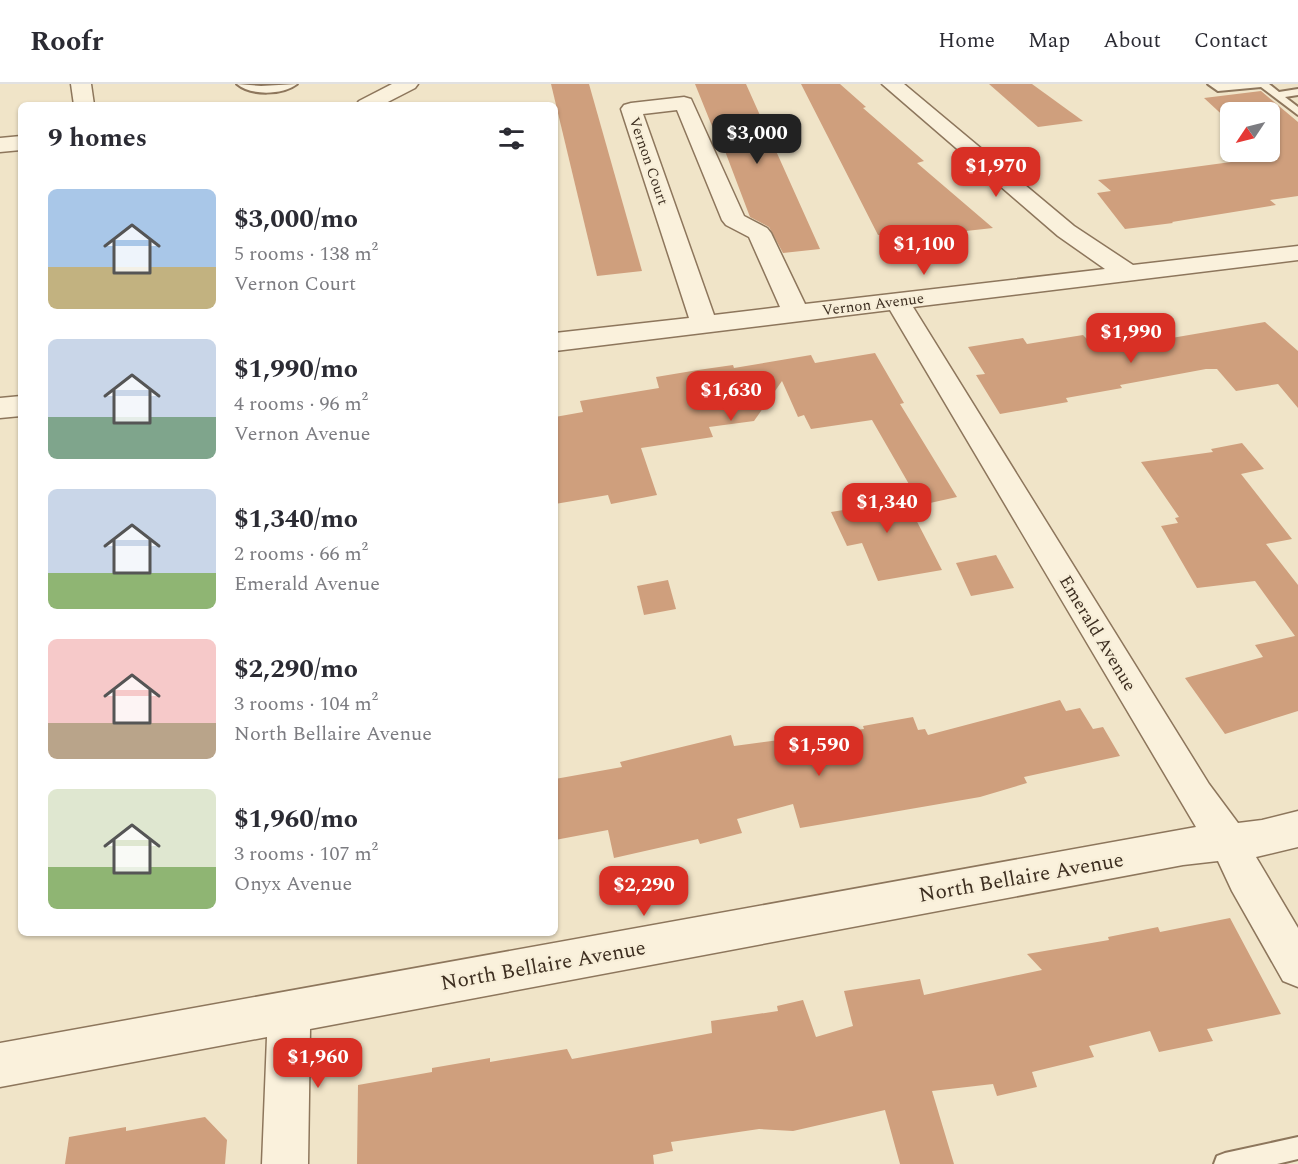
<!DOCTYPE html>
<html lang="en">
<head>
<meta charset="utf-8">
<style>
  :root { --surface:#fff; --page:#f2f2f3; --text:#2b2b33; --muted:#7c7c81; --line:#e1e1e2; --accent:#d93025 }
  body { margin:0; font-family:Spectral,serif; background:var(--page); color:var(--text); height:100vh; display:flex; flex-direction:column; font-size:22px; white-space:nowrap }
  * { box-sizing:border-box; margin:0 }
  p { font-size:20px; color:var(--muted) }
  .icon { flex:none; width:33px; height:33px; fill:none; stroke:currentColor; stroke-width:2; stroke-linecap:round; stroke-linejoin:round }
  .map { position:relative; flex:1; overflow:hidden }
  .details { position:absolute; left:18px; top:18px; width:540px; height:834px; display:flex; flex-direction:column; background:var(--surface); border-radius:9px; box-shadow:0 2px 4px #0004 }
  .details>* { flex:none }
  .needle { width:39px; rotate:235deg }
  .buttons { position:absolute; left:1220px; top:18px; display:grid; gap:12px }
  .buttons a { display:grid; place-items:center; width:60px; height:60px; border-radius:9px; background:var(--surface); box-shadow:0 2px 4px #0004; font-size:30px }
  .price { position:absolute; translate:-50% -51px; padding:0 14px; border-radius:12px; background:var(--accent); color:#fff; font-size:20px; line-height:39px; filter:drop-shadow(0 2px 3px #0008) }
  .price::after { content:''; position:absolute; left:50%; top:36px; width:18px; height:14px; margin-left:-9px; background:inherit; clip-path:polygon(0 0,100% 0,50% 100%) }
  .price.active { background:#222; color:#fff }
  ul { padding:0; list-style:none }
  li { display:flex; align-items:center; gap:18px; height:150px; padding:0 30px }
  li span { display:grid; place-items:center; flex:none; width:168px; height:120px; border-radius:9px; color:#555 }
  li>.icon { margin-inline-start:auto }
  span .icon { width:72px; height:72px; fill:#fffc; stroke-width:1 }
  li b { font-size:26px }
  h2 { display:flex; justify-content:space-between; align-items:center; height:72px; padding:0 30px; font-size:26px }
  header { display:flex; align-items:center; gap:36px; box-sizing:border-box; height:84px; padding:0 30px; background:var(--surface); border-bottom:2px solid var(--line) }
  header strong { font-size:28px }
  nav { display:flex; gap:33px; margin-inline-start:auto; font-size:21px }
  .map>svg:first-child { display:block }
  .building { fill:#cf9f7d }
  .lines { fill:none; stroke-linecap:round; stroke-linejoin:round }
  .lane-casing { stroke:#8d765c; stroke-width:4 }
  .street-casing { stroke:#8d765c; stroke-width:3 }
  .lane { fill:#faf1dc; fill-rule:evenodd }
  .street { fill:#faf1dc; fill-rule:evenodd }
  .labels { text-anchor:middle; stroke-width:4.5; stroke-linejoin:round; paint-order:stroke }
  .far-street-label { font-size:15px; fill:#3d2e20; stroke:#f7eed8 }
  .street-label { font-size:18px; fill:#3d2e20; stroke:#f7eed8 }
  .near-street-label { font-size:21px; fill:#3d2e20; stroke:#f7eed8 }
</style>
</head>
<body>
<header>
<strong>Roofr</strong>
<nav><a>Home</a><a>Map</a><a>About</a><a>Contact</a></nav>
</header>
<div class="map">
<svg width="1298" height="1080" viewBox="0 0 1298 1080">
  <rect width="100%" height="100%" fill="#f0e4c8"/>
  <g class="building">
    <path d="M551,0h38l53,187 -45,5z"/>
    <path d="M695,0h51l74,165 -37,4 -14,-26 -19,-10 -33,-87 -3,1z"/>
    <path d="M801,0h39l26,23 -3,1 61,53 -7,2 76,65 -90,10 -3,-5 -22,2z"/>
    <path d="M989,0h43l51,37 -45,6z"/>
    <path d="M1261,7l37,31v74l-28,4 6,5 -104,17 1,1 -48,6 -28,-36 14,-2 -13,-11 170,-23 -6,-5h7v-40h-39v10l-26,-24z"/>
    <path d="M1265,238l33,29v57l-20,-24 -42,7 -19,-22h-11l-86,16 2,3 -56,10 2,4 -68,12 -24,-39 9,-1 -17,-27 55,-9 4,6 56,-9 5,5 58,-10 8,11z"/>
    <path d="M875,269l29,50 -4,1 57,93 -36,8 -49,-85 -61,9 -7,-14 -6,2 -16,-36 -28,40 -45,6 4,10 -72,11 16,47 -46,9 -3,-9 -53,9v-87l28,-5 -3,-11 79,-13 -3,-11 42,-7 35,-5 1,3 77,-13 4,8z"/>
    <path d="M1242,359l22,26 -23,5 51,65 -26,5 32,41v126l-73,23 -40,-56 78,-21 -8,-12 40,-9 -40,-55 -58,7 -36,-62 17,-3 -3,-5 4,-1 -38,-55 72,-10 -2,-3z"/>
    <path d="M897,399l45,87 -64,11 -16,-38 -15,3 -16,-34 31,-5 -7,-15z"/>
    <path d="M996,471l18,33 -43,8 -15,-33z"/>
    <path d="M668,496l8,29 -32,6 -7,-29z"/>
    <path d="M1060,616l6,11 14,-3 13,21 10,-2 17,29 -96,21 3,6 -47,14 -180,31 -7,-24 -56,15 5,14 -42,11 -2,-5 -84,19 -6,-28 -53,10v-61l67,-12 -2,-5 111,-27 3,11 130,-17 -1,-3 50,-9 5,13 7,-1 3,6z"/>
    <path d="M1230,834l51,96 -74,15 6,12 -54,11 -9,-21 -61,15 5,11 -62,15 5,15 -40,9 -4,-12 -61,7 22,73h-54l-15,-54 -92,21 -34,-2 -88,13 2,9 -20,4 1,9h-297l1,-79 74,-13v-4l58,-10v4l77,-13 5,10 140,-26 -1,-12 67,-10 -1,-5 26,-6 13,37 37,-11 -9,-35 76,-12 4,16 118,-25 -15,-16 82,-14 -1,-3 50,-10 2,5z"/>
    <path d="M205,1033l22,23 -2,24h-160l4,-27 57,-10v4z"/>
  </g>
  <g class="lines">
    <g class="lane-casing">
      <g id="lane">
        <path d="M237,0l24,2 36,-2c-14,11 -46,12 -60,0z"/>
        <path d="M1208,0h61l10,8 19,-3v6l-13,2 13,10v8l-37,-28 -43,4z"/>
        <path d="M1298,1053v22l-21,5h-63l3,-8 8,-3z"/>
      </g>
    </g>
    <g class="street-casing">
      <g id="street">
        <path d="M71,0h20l3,21h-20z"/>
        <path d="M392,0h26l-3,4 -33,17h-26l3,-4z"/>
        <path d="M882,0h22l170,142 59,39 165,-19v14l-385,47 296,477 29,39 24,-3 36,-9v36l-42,10 42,71v59l-15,-6 -51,-90 -14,-30 -35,4 -873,164 -2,135h-46l5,-127 -267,50v-44l1196,-216 -306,-517 -335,41v-18l134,-15 -68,-209 3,-4 7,-2 53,-6 7,2 53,117 23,12 4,5 34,71 300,-35 -47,-33zM677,26l45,110 4,5 23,12 31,70 -66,8 -71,-201z"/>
        <path d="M21,52v14l-21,2v-14z"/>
        <path d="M21,312v20l-21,2v-20z"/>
      </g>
    </g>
    <use href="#lane" class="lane"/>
    <use href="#street" class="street"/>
  </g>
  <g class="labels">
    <g class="far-street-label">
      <text transform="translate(649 77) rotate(71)" y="5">Vernon Court</text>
      <text transform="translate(873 220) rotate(-7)" y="5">Vernon Avenue</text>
    </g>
    <g class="street-label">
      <text transform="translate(1098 549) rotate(59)" y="6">Emerald Avenue</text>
    </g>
    <g class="near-street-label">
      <text transform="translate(1021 793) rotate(-10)" y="7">North Bellaire Avenue</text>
      <text transform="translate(543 881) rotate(-10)" y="7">North Bellaire Avenue</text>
    </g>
  </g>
</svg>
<div class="buttons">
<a><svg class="needle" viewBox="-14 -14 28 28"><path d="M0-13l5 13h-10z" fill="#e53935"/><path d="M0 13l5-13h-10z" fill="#7c7c81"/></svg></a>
</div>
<b class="price active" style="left:757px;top:81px">$3,000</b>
<b class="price" style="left:996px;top:114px">$1,970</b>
<b class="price" style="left:924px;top:192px">$1,100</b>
<b class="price" style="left:1131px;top:280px">$1,990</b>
<b class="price" style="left:731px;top:338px">$1,630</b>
<b class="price" style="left:887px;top:450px">$1,340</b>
<b class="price" style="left:819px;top:693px">$1,590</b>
<b class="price" style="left:644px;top:833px">$2,290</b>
<b class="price" style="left:318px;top:1005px">$1,960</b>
<section class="details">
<h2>9 homes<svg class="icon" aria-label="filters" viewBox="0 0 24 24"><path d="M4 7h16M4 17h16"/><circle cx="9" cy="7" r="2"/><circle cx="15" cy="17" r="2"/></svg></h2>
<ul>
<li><span style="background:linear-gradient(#a9c7e8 65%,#c2b280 0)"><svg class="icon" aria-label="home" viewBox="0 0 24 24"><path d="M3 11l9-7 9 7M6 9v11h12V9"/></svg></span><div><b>$3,000/mo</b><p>5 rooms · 138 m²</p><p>Vernon Court</p></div></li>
<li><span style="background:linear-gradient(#c9d6e8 65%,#7fa58c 0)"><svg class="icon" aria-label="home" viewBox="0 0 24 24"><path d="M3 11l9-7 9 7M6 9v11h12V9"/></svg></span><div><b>$1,990/mo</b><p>4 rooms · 96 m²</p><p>Vernon Avenue</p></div></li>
<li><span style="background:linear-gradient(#c9d6e8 70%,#8fb573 0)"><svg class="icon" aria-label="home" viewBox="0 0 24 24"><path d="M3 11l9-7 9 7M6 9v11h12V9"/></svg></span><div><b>$1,340/mo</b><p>2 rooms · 66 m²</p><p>Emerald Avenue</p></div></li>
<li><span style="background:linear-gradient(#f6c9c9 70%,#b9a48a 0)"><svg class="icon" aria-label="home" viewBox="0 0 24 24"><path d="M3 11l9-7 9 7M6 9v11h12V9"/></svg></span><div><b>$2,290/mo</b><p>3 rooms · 104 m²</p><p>North Bellaire Avenue</p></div></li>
<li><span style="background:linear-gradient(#dfe7d0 65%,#8fb573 0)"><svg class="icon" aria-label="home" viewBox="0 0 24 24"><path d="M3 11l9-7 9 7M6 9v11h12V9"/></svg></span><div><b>$1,960/mo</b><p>3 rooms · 107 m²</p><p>Onyx Avenue</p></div></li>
</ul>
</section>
</div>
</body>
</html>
